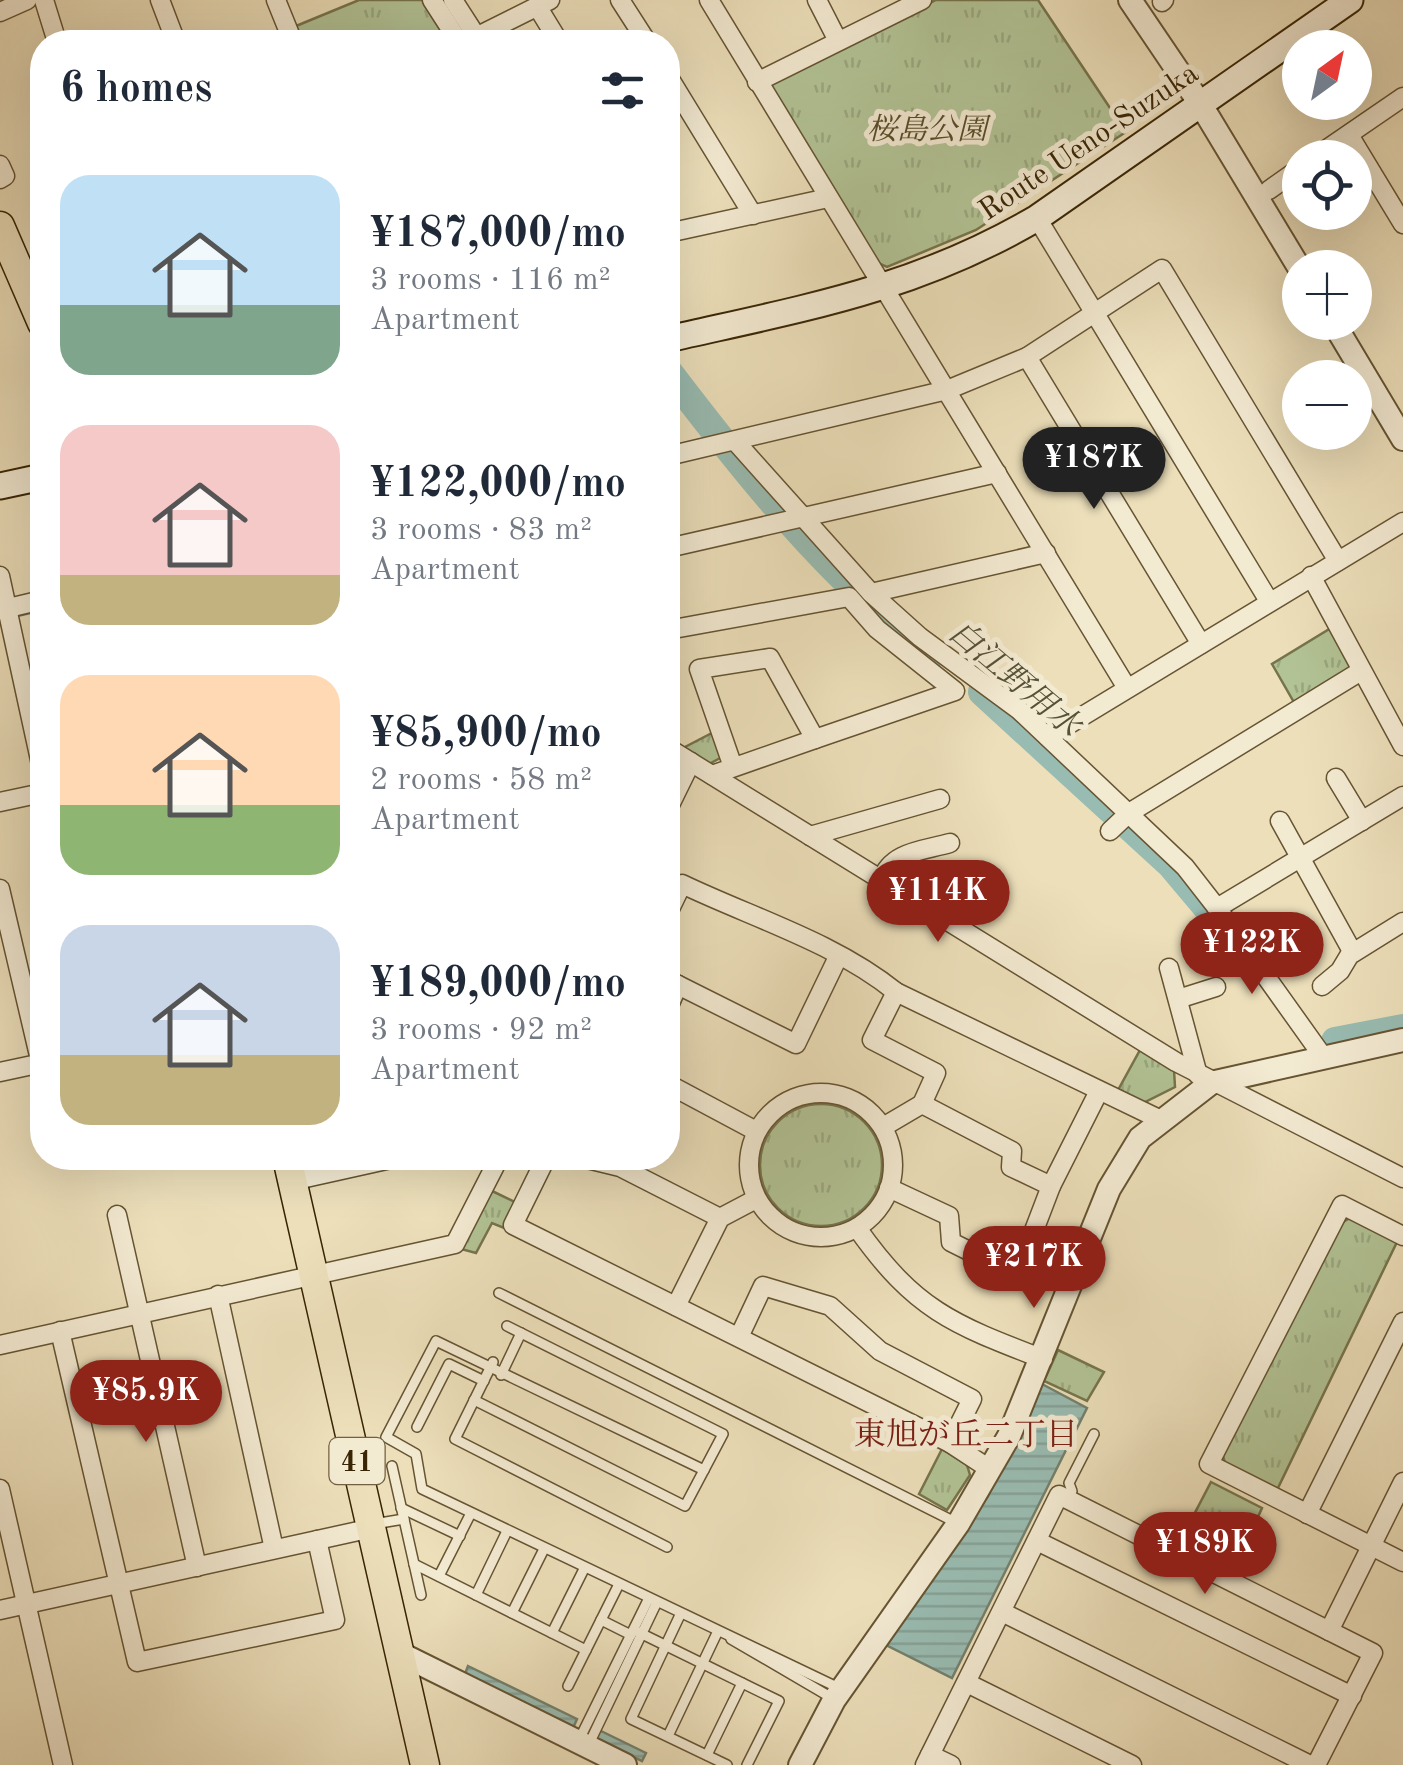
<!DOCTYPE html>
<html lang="en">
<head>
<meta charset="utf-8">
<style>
  :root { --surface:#fff; --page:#f6f6f7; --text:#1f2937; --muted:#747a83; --accent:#8f2418 }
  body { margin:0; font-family:"Old Standard TT","Noto Serif JP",serif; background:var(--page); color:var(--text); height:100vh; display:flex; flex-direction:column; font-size:38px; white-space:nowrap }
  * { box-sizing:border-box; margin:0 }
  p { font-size:32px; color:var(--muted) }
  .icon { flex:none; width:55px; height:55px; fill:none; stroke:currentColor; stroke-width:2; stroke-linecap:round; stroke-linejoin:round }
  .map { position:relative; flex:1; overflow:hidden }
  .side { position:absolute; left:30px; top:30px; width:650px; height:1140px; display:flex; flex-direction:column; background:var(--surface); border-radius:40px; box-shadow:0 10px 40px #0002 }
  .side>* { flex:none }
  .needle { width:65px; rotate:33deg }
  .fabs { position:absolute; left:1282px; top:30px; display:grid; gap:20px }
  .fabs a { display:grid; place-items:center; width:90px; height:90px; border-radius:50%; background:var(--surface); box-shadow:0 10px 40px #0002; font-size:50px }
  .price { position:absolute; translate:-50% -85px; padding:0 22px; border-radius:35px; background:var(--accent); color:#fff; font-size:32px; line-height:65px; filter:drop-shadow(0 2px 5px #0008) }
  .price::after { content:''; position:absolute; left:50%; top:60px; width:30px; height:22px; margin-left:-15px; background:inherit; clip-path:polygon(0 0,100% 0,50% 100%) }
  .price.current { background:#222; color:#fff }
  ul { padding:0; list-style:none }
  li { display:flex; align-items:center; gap:30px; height:250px; padding:0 30px }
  li span { display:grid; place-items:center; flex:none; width:280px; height:200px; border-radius:30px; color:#555 }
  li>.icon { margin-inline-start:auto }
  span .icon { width:120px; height:120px; fill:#fffc; stroke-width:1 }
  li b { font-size:42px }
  h2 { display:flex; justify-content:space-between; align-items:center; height:120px; padding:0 30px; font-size:42px }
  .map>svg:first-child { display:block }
  .park { fill:url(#park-tufts); stroke:#76744c; stroke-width:2.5 }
  .water { fill:url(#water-rules); stroke:#73806c; stroke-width:2.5 }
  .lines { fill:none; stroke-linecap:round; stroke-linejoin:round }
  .stream { stroke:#73806c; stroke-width:5 }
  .river { stroke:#99bcb2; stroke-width:28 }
  .service-casing { stroke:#665432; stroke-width:12 }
  .minor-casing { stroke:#665432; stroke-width:21 }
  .tertiary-casing { stroke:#665432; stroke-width:26 }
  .secondary-casing { stroke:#392504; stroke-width:29 }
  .primary-casing { stroke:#392504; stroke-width:31 }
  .service { stroke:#f3ead2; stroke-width:9 }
  .minor { stroke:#f3ead2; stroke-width:18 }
  .tertiary { stroke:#f3ead2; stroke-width:22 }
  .secondary { stroke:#f3ead2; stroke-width:25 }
  .primary { stroke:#ecdfba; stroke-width:28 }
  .labels { text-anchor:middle; stroke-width:10; stroke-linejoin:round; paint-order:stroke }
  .shield { fill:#f3ead2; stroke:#716042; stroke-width:2.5 }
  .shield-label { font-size:28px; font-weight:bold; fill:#392504 }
  .park-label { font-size:30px; font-style:italic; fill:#574c28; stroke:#f3ead2 }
  .street-label { font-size:30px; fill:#392504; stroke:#f3ead2 }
  .water-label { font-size:32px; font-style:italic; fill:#565238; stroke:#f3ead2 }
  .neighbourhood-label { font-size:32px; fill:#7a1f14; stroke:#f3ead2 }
</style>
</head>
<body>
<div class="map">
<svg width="1403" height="1765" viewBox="0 0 1403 1765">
  <defs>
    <pattern id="park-tufts" width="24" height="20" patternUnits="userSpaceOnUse" patternTransform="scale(2.5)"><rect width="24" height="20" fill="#b2c395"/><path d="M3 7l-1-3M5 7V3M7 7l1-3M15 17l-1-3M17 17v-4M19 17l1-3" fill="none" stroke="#9aa77f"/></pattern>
    <pattern id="water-rules" width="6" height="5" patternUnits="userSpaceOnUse" patternTransform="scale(2.5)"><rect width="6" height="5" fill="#99bcb2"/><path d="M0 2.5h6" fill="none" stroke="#85a197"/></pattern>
  </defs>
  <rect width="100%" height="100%" fill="#ecdfba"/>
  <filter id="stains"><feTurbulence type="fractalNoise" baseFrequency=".002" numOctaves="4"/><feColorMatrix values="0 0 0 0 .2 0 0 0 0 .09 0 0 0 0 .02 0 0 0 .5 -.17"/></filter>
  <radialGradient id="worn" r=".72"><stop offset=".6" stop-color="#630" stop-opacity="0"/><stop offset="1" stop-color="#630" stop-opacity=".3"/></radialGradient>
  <g class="park">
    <path d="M359,0h63l28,42h-147l-7,-16z"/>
    <path d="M936,0h102l88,132 -150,98 -89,37 -9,-4 -108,-173 1,-7z"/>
    <path d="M1331,628l21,36 -4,8 -53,32 -23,-40z"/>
    <path d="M712,733l10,24 -13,7 -26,-16z"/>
    <path d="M1140,1050l34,20 1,17 -34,17 -24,-12z"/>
    <circle cx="821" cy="1165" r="61"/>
    <path d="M490,1190l27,13 -13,25 -12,-5 -16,30 -15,-4z"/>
    <path d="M1352,1217l45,25 -121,250 -50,-26 -3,-10 118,-233z"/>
    <path d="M1058,1350l46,22 -17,29 -43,-20z"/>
    <path d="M942,1449l25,16 3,10 -23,35 -28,-16z"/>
    <path d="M1211,1482l51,26 -31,68 -55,-27z"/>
  </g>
  <g class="water">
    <path d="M1042,1384l45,24 -135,270 -66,-33 102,-149z"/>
    <path d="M468,1666l109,53 -4,9 -108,-54z"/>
    <path d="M599,1730l47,23 -4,8 -47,-23z"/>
  </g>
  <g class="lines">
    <path class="stream" d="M16,615l26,-6"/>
    <g class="river">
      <path d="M668,371c77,101 161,207 263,284"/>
      <path d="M982,692l189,173 42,50"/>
      <path d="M1335,1041l68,-13"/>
    </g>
    <g class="service-casing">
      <g id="service">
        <path d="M499,1293l458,230"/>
        <path d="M493,1362l-38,77 212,108"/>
        <path d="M501,1375l20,-42"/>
        <path d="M474,1400l211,106 38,-72 -216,-108"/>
        <path d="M417,1427l32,-63 35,17"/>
        <path d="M392,1466l29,129"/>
        <path d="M704,1470l-268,-129 -50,96 30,17 6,35 417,199"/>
        <path d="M1067,1500l5,-9 -3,-8 25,-49"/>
        <path d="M401,1508l59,28"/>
        <path d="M374,1524l30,-5"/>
        <path d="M414,1564l172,86"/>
        <path d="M439,1576l32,-63"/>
        <path d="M476,1595l31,-64"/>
        <path d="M512,1613l32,-64"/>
        <path d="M680,1615l-49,104 96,46"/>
        <path d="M601,1620l30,15"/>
        <path d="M634,1630l145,71 -32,64"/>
        <path d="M552,1633l32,-64"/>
        <path d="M731,1639l101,59"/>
        <path d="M568,1686l50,-100"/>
        <path d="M668,1736l49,-103"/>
        <path d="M579,1740l69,-140"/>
        <path d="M588,1746l68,-142"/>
        <path d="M707,1755l35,-72"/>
      </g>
    </g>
    <g class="minor-casing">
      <g id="minor">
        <path d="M44,0l13,42"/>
        <path d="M160,0l16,42"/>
        <path d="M276,0l17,42"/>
        <path d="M432,0l27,42"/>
        <path d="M453,0l27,42"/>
        <path d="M620,0l27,42"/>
        <path d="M709,0l418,688"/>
        <path d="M817,0l21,41"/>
        <path d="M1162,2l2,-2"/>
        <path d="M537,6l22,36"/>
        <path d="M0,12l27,-12"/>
        <path d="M476,37l74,-37"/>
        <path d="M668,76l85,139"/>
        <path d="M757,82l165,-82"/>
        <path d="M1349,135l54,89"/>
        <path d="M1314,158l89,-61"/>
        <path d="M0,165l5,11 -5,3"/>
        <path d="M1269,190l31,-22"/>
        <path d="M1037,218l232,383"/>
        <path d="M668,233l160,-35"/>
        <path d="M1027,357l174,287"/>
        <path d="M735,441l136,152 49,44 99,73 166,157 32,41 186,-112"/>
        <path d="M668,456l279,-66 80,-33 135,-88 176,292"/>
        <path d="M668,548l329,-75"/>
        <path d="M0,576l42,193"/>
        <path d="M1311,576l92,170"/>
        <path d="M871,593l175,-40"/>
        <path d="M0,610l42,-10"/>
        <path d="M668,630l181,-33 28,32 78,62 -140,48"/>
        <path d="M1048,737l355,-215"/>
        <path d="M668,748l508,314 227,116"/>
        <path d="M712,775l103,-36 -45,-81 -71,11 34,98"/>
        <path d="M1336,778l26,43"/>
        <path d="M0,802l42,-9"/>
        <path d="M668,809l23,-47"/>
        <path d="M1280,821l73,132 50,-31"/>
        <path d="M1110,831l19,-18 232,-142"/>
        <path d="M810,836l130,-37"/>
        <path d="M881,881c10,-30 41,-30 69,-38"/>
        <path d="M0,889l41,175"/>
        <path d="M920,905l6,-10 35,-11"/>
        <path d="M1217,908l107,150"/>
        <path d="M668,913l14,-29c71,34 152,58 214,108l263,127"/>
        <path d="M1169,968l29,107"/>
        <path d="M668,980l128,64 42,-87"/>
        <path d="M1322,986l18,-15 12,-20"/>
        <path d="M896,992l-24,48 64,33 -14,31"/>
        <path d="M1178,999l38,-12"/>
        <path d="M668,1008l10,-23"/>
        <path d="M0,1072l42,-9"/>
        <path d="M668,1084l88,47"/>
        <circle cx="821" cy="1165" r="72"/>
        <path d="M883,1127l39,-23 90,47 -1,16 40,19 -34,89 -66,-33 -2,-26 -60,-28"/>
        <path d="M546,1158l-33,67 437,218 41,27"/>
        <path d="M583,1158l37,9 100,51"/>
        <path d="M292,1181l99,-22"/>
        <path d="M1051,1186l48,-95"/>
        <path d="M117,1215l80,352"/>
        <path d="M857,1228c58,82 95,96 186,131"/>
        <path d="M1403,1236l-61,-31 -133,259 194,98"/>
        <path d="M218,1295l56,254"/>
        <path d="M676,1306l44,-88 36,-19"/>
        <path d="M60,1331l77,331 198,-42 -18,-80"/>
        <path d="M739,1337l24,-51 67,20 50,45 92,48 -22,44"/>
        <path d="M0,1345l455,-101 44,-86"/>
        <path d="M0,1489l63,276"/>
        <path d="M1307,1514l96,-192"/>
        <path d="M1037,1541l315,155"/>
        <path d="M0,1610l372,-82"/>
        <path d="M1002,1612l308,153"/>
        <path d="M1329,1631l74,-149"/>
        <path d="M967,1683l165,82"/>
        <path d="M930,1755l21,10"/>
        <path d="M925,1765l134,-270 314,158 -57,112"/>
      </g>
    </g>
    <g class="tertiary-casing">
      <g id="tertiary">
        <path d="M1130,0l71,105 99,164"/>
        <path d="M1333,322l70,117"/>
        <path d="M401,1654l224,111"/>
        <path d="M800,1765l34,-65 124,-176 51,-88 100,-247 31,-51 71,-55 192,-43"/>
      </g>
    </g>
    <g class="secondary-casing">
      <g id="secondary">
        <path d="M668,339c136,-31 246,-49 369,-121l313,-218"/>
        <path d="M0,486l42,-9"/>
      </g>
    </g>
    <g class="primary-casing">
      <g id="primary">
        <path d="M0,226l42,97"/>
        <path d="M287,1158l138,607"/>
      </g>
    </g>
    <use href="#service" class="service"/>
    <use href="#minor" class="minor"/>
    <use href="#tertiary" class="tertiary"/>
    <use href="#secondary" class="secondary"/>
    <use href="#primary" class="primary"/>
  </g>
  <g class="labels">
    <rect class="shield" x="329.5" y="1438" width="55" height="46" rx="8"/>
    <g class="shield-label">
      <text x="357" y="1471">41</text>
    </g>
    <g class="park-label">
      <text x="927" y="139">桜島公園</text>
    </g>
    <g class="street-label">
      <text transform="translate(1088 141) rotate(-34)" y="10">Route Ueno-Suzuka</text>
    </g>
    <g class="water-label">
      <text transform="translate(1015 678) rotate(40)" y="11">白江野用水</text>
    </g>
    <g class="neighbourhood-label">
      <text x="966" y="1445">東旭が丘二丁目</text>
    </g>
  </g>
  <rect width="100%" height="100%" filter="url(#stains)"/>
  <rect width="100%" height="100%" fill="url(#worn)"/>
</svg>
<div class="fabs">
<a><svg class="needle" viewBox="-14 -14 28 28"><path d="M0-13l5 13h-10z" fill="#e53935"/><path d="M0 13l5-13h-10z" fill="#747a83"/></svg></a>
<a><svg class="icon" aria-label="locate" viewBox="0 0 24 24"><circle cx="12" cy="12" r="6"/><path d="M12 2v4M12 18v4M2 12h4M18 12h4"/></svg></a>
<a>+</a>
<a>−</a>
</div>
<b class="price current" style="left:1094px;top:512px">¥187K</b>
<b class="price" style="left:938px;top:945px">¥114K</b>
<b class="price" style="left:1252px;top:997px">¥122K</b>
<b class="price" style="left:1034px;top:1311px">¥217K</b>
<b class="price" style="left:146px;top:1445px">¥85.9K</b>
<b class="price" style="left:1205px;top:1597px">¥189K</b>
<section class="side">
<h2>6 homes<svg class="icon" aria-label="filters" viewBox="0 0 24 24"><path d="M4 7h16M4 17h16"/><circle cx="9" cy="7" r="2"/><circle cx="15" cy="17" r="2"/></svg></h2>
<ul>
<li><span style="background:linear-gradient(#bfe0f5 65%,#7fa58c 0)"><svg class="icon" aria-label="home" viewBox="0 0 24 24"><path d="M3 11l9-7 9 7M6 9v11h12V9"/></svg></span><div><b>¥187,000/mo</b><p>3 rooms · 116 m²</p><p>Apartment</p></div></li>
<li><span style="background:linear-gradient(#f6c9c9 75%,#c2b280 0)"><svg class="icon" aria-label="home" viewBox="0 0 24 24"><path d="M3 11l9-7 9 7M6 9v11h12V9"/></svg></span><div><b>¥122,000/mo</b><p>3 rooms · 83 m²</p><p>Apartment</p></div></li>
<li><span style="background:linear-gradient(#ffd9b3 65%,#8fb573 0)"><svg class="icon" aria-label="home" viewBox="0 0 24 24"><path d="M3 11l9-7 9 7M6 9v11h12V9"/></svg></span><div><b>¥85,900/mo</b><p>2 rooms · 58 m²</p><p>Apartment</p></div></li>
<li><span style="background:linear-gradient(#c9d6e8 65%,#c2b280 0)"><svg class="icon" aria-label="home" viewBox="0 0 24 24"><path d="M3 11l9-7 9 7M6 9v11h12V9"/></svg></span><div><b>¥189,000/mo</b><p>3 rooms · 92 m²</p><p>Apartment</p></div></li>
</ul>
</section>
</div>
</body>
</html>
